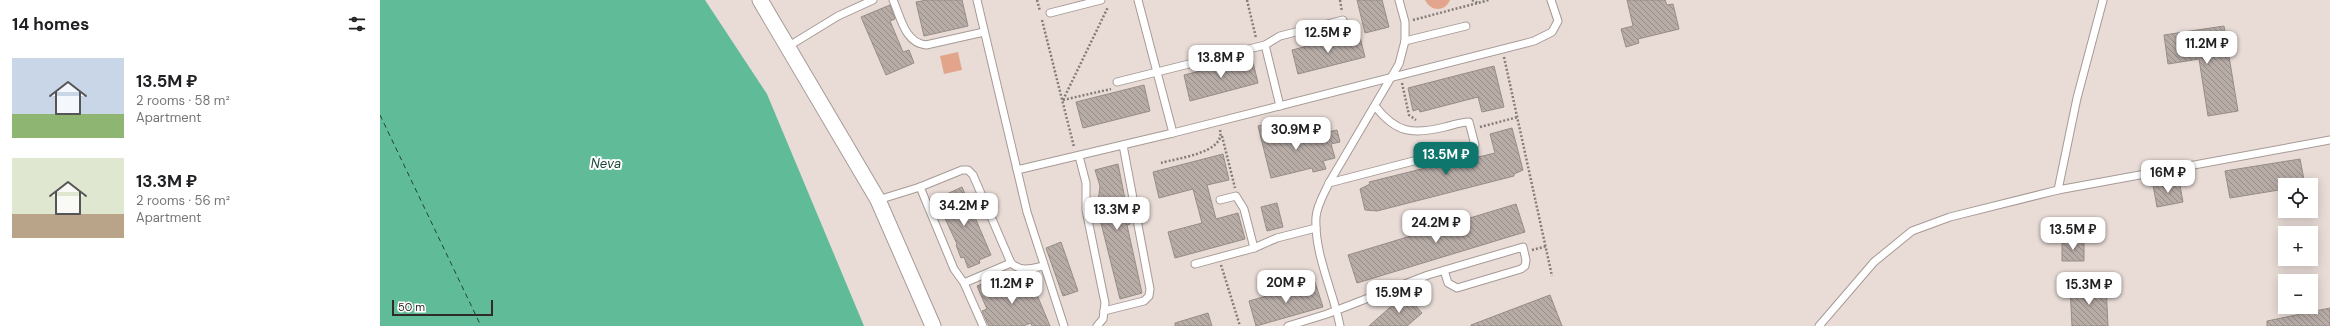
<!DOCTYPE html>
<html lang="en">
<head>
<meta charset="utf-8">
<style>
  :root { --surface:#fff; --page:#f6f6f6; --text:#202124; --muted:#757577; --accent:#0f766e }
  body { margin:0; font-family:"DM Sans",sans-serif; background:var(--page); color:var(--text); height:100vh; display:flex; flex-direction:column; font-size:15px; white-space:nowrap }
  * { box-sizing:border-box; margin:0 }
  p { font-size:13px; color:var(--muted) }
  .icon { flex:none; width:22px; height:22px; fill:none; stroke:currentColor; stroke-width:2; stroke-linecap:round; stroke-linejoin:round }
  .map { position:relative; flex:1; overflow:hidden }
  .panel { display:flex; flex-direction:column; background:var(--surface); width:380px }
  .panel>* { flex:none }
  .tools { position:absolute; left:1898px; top:178px; display:grid; gap:8px }
  .tools a { display:grid; place-items:center; width:40px; height:40px; border-radius:0px; background:var(--surface); box-shadow:0 2px 10px #0003; font-size:20px }
  .scale { position:absolute; left:12px; bottom:10px; width:101px; box-sizing:border-box; padding-left:4px; border:2px solid #2f2b29; border-top:0; font-size:11px; line-height:14px; white-space:nowrap; color:#2f2b29; -webkit-text-stroke:3px #fff; paint-order:stroke }
  .price { position:absolute; translate:-50% -34px; padding:0 9px; border-radius:8px; background:#fff; color:#222; font-size:13px; line-height:26px; filter:drop-shadow(0 1px 2px #0008) }
  .price::after { content:''; position:absolute; left:50%; top:24px; width:12px; height:9px; margin-left:-6px; background:inherit; clip-path:polygon(0 0,100% 0,50% 100%) }
  .price.selected { background:var(--accent); color:#fff }
  ul { padding:0; list-style:none }
  li { display:flex; align-items:center; gap:12px; height:100px; padding:0 12px }
  li span { display:grid; place-items:center; flex:none; width:112px; height:80px; border-radius:0px; color:#555 }
  li>.icon { margin-inline-start:auto }
  span .icon { width:48px; height:48px; fill:#fffc; stroke-width:1 }
  li b { font-size:17px }
  h2 { display:flex; justify-content:space-between; align-items:center; height:48px; padding:0 12px; font-size:17px }
  main { display:flex; flex:1; min-height:0 }
  .map>svg:first-child { display:block }
  .green { fill:#e2a58b }
  .water { fill:#5fbb98 }
  .lines { fill:none; stroke-linecap:round; stroke-linejoin:round }
  .ferry { stroke:#1d4636; stroke-width:1; stroke-dasharray:5 4; stroke-linecap:butt }
  .building { fill:url(#building-back-hatch); stroke:#978c87 }
  .service-casing { stroke:#a69a96; stroke-width:9 }
  .minor-casing { stroke:#a69a96; stroke-width:17 }
  .path { stroke:#847c79; stroke-width:2.5; stroke-dasharray:2 2; stroke-linecap:butt }
  .service { stroke:#fff; stroke-width:7 }
  .minor { stroke:#fff; stroke-width:15 }
  .labels { text-anchor:middle; stroke-width:4; stroke-linejoin:round; paint-order:stroke }
  .water-label { font-size:13px; font-style:italic; fill:#1d4636; stroke:#fff }
</style>
</head>
<body>
<main>
<section class="panel">
<h2>14 homes<svg class="icon" aria-label="filters" viewBox="0 0 24 24"><path d="M4 7h16M4 17h16"/><circle cx="9" cy="7" r="2"/><circle cx="15" cy="17" r="2"/></svg></h2>
<ul>
<li><span style="background:linear-gradient(#c9d6e8 70%,#8fb573 0)"><svg class="icon" aria-label="home" viewBox="0 0 24 24"><path d="M3 11l9-7 9 7M6 9v11h12V9"/></svg></span><div><b>13.5M ₽</b><p>2 rooms · 58 m²</p><p>Apartment</p></div></li>
<li><span style="background:linear-gradient(#dfe7d0 70%,#b9a48a 0)"><svg class="icon" aria-label="home" viewBox="0 0 24 24"><path d="M3 11l9-7 9 7M6 9v11h12V9"/></svg></span><div><b>13.3M ₽</b><p>2 rooms · 56 m²</p><p>Apartment</p></div></li>
</ul>
</section>
<div class="map">
<svg width="1950" height="326" viewBox="0 0 1950 326">
  <defs>
    <pattern id="building-back-hatch" width="6" height="6" patternUnits="userSpaceOnUse"><rect width="6" height="6" fill="#b8aca7"/><path d="M-1 5l2 2M0 0l6 6M5-1l2 2" fill="none" stroke="#968c88"/></pattern>
  </defs>
  <rect width="100%" height="100%" fill="#e9dcd7"/>
  <g class="green">
    <path d="M1045,0h25c-5,12 -19,12 -25,0z"/>
    <path d="M578,52l4,18 -18,4 -4,-18z"/>
  </g>
  <path class="water" d="M0,0h325l62,94 97,232h-484z"/>
  <g class="lines">
    <path class="ferry" d="M0,115l101,211"/>
  </g>
  <g class="building">
    <path d="M547,0h35l6,26 -44,10 -8,-34z"/>
    <path d="M977,0h25l7,27 -24,6z"/>
    <path d="M1247,0h38l2,5 6,-1 6,25 -41,10 1,4 -13,4 -5,-18 12,-3z"/>
    <path d="M510,5l5,14 -5,2 13,31 6,-2 5,13 -28,12 -25,-58z"/>
    <path d="M1844,26l14,85 -30,5 -9,-57 -31,5 -4,-29z"/>
    <path d="M979,33l6,24 -67,17 -6,-24z"/>
    <path d="M872,58l6,25 -68,18 -6,-26z"/>
    <path d="M1114,66l10,41 -22,5 -4,-15 -58,15 -1,-3 -6,2 -5,-23z"/>
    <path d="M764,85l6,26 -67,17 -7,-26z"/>
    <path d="M900,121l5,21 52,-12 3,12 -9,2 4,14 -12,3 3,8 -13,3 -1,-4 -41,10 -13,-52z"/>
    <path d="M1132,128l11,42 -9,4v2l-137,35 -12,-1 -5,-21 10,-5 -1,-2 101,-25v2l25,-6 -5,-19z"/>
    <path d="M843,154l6,26 -22,5 9,34 22,-6 7,26 -70,19 -7,-26 34,-9 -9,-34 -34,9 -6,-26z"/>
    <path d="M1920,159l5,26h-20v4l-55,9 -5,-27z"/>
    <path d="M738,164l12,60 -3,1 15,68 -22,6 -19,-76 -3,-21 2,-16 -5,-16z"/>
    <path d="M1799,180l4,22 -26,5 -4,-22z"/>
    <path d="M582,187l29,68 -12,5 1,3 -12,5 -4,-11 -3,1 -5,-13 1,-1 -21,-45z"/>
    <path d="M897,203l6,24 -16,4 -6,-24z"/>
    <path d="M1136,204l9,28 -168,51 -9,-28z"/>
    <path d="M1704,240v21h-22v-20z"/>
    <path d="M681,242l17,49 -15,5 -17,-48z"/>
    <path d="M622,276l6,16 24,-9 18,43h-18l-1,-3 -8,3h-34l-7,-15 5,-2 -10,-23z"/>
    <path d="M935,282l8,25 -67,19 -7,-25z"/>
    <path d="M1726,285l2,41h-36l-2,-39z"/>
    <path d="M1025,294l17,19 -15,13h-38z"/>
    <path d="M1170,295l12,31h-91v-1z"/>
    <path d="M1950,308v18h-63v-5z"/>
    <path d="M828,313l4,13h-37v-3z"/>
  </g>
  <g class="lines">
    <g class="service-casing">
      <g id="service">
        <path d="M513,0c8,18 12,43 33,45l58,-13"/>
        <path d="M597,0l50,212 37,114"/>
        <path d="M670,13l51,-13"/>
        <path d="M1025,41l61,-15"/>
        <path d="M885,45l15,61"/>
        <path d="M409,46l49,-30 35,-16"/>
        <path d="M737,82l148,-37 15,-9 63,-16"/>
        <path d="M793,133l361,-92 18,-9 6,-11 -7,-21"/>
        <path d="M699,156l7,27v27l19,93 -2,16 -6,7"/>
        <path d="M637,170l156,-37 -35,-133"/>
        <path d="M949,183l146,-38 -6,-23c-8,0 -16,3 -24,5 -33,8 -49,6 -70,-21"/>
        <path d="M540,187l34,82 10,14 19,43"/>
        <path d="M1678,190l19,-92 26,-98"/>
        <path d="M498,200l42,-13 42,-17h6l5,5 38,88c10,9 19,6 32,3"/>
        <path d="M840,200l16,-4 8,13 10,39"/>
        <path d="M815,264l59,-16 23,-10 39,-10"/>
        <path d="M584,283l47,-20"/>
        <path d="M724,311l40,-10 5,-5 1,-7 -27,-144"/>
        <path d="M908,326l39,-12 101,-39 95,-28 3,13 -1,6 -4,3 -64,19 -9,-5 -4,-13"/>
        <path d="M960,326c-7,-36 -26,-72 -24,-109 1,-12 8,-23 13,-34l70,-119 6,-23v-19l-6,-22"/>
        <path d="M1439,326l55,-64 38,-31 38,-14 108,-27 272,-50"/>
      </g>
    </g>
    <g class="minor-casing">
      <path id="minor" d="M380,0l118,200 55,126"/>
    </g>
    <g class="path">
      <path d="M657,0l3,11"/>
      <path d="M867,0l9,38"/>
      <path d="M960,0l2,12"/>
      <path d="M1092,0l6,3"/>
      <path d="M662,20l32,127"/>
      <path d="M1033,20l76,-20"/>
      <path d="M1124,57l48,219"/>
      <path d="M1022,83l7,32 7,5"/>
      <path d="M683,100l45,-93"/>
      <path d="M683,100l48,-11"/>
      <path d="M1100,127l38,-10"/>
      <path d="M842,136l13,52"/>
      <path d="M781,163c16,-5 65,-10 59,-33"/>
      <path d="M1152,250l15,-4"/>
      <path d="M841,265l19,61"/>
    </g>
    <use href="#service" class="service"/>
    <use href="#minor" class="minor"/>
  </g>
  <g class="labels">
    <g class="water-label">
      <text x="226" y="168">Neva</text>
    </g>
  </g>
</svg>
<div class="tools">
<a><svg class="icon" aria-label="locate" viewBox="0 0 24 24"><circle cx="12" cy="12" r="6"/><path d="M12 2v4M12 18v4M2 12h4M18 12h4"/></svg></a>
<a>+</a>
<a>−</a>
</div>
<div class="scale">50 m</div>
<b class="price" style="left:948px;top:54px">12.5M ₽</b>
<b class="price" style="left:1827px;top:65px">11.2M ₽</b>
<b class="price" style="left:841px;top:79px">13.8M ₽</b>
<b class="price" style="left:916px;top:151px">30.9M ₽</b>
<b class="price selected" style="left:1066px;top:176px">13.5M ₽</b>
<b class="price" style="left:1788px;top:194px">16M ₽</b>
<b class="price" style="left:584px;top:227px">34.2M ₽</b>
<b class="price" style="left:737px;top:231px">13.3M ₽</b>
<b class="price" style="left:1056px;top:244px">24.2M ₽</b>
<b class="price" style="left:1693px;top:251px">13.5M ₽</b>
<b class="price" style="left:906px;top:304px">20M ₽</b>
<b class="price" style="left:632px;top:305px">11.2M ₽</b>
<b class="price" style="left:1709px;top:306px">15.3M ₽</b>
<b class="price" style="left:1019px;top:314px">15.9M ₽</b>
</div>
</main>
</body>
</html>
